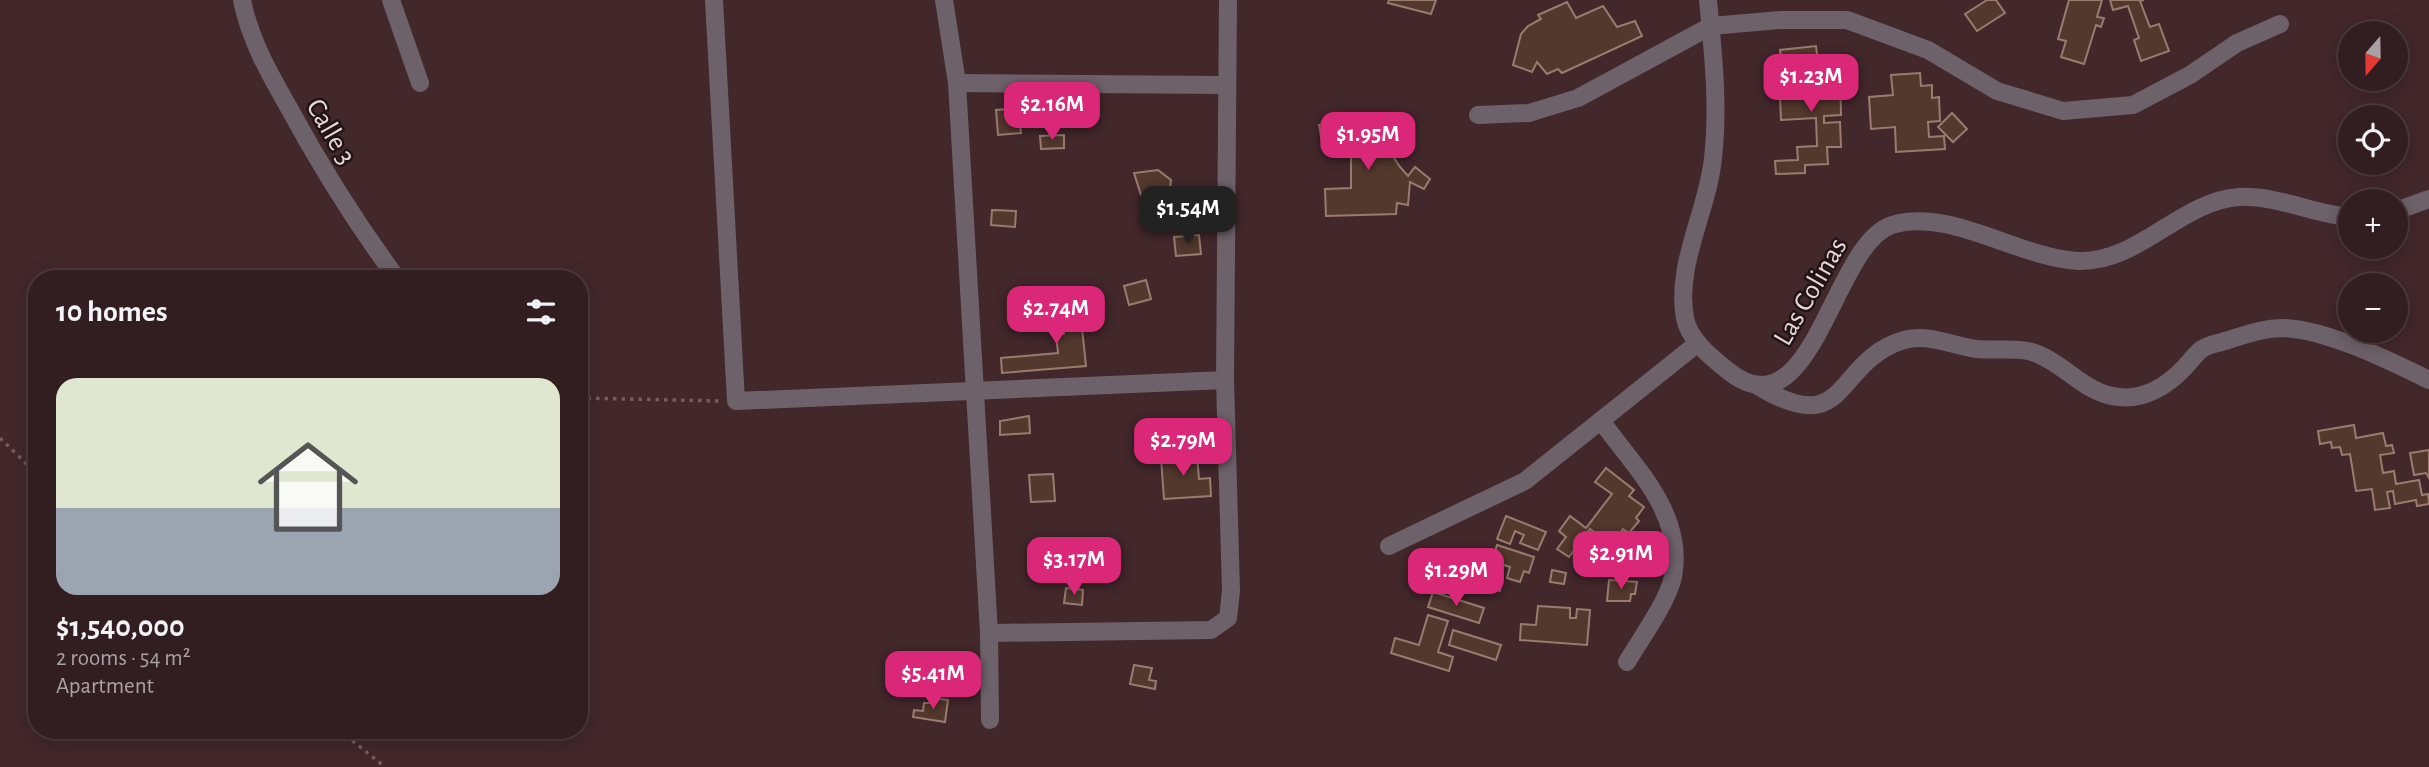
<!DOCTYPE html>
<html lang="en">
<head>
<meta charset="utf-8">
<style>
  :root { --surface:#321d20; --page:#3a2629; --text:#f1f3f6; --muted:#a8a2a5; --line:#4d3b3e; --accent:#db2777 }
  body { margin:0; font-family:"Alegreya Sans",sans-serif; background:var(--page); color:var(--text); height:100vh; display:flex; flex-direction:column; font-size:26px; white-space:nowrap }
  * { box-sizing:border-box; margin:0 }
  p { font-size:23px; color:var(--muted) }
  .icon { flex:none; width:38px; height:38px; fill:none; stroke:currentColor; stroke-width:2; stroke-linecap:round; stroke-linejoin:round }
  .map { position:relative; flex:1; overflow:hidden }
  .drawer { position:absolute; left:28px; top:270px; width:560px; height:469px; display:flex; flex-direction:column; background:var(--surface); border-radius:28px; box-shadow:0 4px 18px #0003,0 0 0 2px var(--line) }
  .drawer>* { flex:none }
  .needle { width:46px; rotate:200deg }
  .controls { position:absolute; left:2338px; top:21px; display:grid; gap:14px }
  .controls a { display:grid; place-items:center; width:70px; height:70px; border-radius:50%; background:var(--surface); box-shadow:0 4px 18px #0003,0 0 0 2px var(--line); font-size:35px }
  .price { position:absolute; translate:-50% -60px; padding:0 16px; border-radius:14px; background:var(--accent); color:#fff; font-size:23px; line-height:46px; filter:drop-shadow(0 2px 4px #0008) }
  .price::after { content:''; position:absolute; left:50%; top:42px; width:21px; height:16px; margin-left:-10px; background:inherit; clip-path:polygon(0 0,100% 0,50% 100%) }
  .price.selected { background:#222; color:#fff }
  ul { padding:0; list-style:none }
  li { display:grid; align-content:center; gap:14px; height:371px; padding:0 28px }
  li span { display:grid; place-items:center; height:217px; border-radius:21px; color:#555 }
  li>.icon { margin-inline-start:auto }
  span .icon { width:126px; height:126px; fill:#fffc; stroke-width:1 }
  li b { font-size:30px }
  h2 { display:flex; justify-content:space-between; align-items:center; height:84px; padding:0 28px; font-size:30px }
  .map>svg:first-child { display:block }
  .building { fill:#53382d; stroke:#9a7c6f; stroke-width:2 }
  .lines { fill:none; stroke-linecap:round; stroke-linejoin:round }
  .path { stroke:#755d60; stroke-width:3.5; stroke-dasharray:3.5 5; stroke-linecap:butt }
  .street { stroke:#6d616a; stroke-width:18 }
  .labels { text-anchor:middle; stroke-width:5; stroke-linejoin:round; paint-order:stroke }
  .street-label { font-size:28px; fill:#ead7d9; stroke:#211416 }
</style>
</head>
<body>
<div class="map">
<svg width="2429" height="767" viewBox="0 0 2429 767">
  <rect width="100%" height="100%" fill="#42272b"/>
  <g class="building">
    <path d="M1389,0h47l-5,14 -43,-11z"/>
    <path d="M1987,0h9l9,13 -28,18 -12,-17z"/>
    <path d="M2069,0h33l-5,17 7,1 -3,9 -5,-2 -12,39 -23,-7 5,-16 -8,-2z"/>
    <path d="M2110,0h34l-4,1 10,26 9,-3 10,27 -28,10 -7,-21 5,-2 -11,-32 -15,4z"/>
    <path d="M1567,2l9,16 27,-12 14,21 18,-6 7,15 -80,37 -4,-4 -11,5 -10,-12 -5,10 -19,-7 8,-31 7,-8 13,-7 -3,-4z"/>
    <path d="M1816,46l2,16 -36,5 -2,-17z"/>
    <path d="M1840,71l1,44 -17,1v7l16,-1 1,25h-14l1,17 -23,1v8l-29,1 -1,-13 23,-1 -1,-13 20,-1 -1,-28 -35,2 -2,-47z"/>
    <path d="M1920,73l1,13 11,-1v13l7,-1 1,24 -12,1 1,15 15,-1 1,13 -49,3 -1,-25 -24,2 -2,-32 24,-2 -2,-20z"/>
    <path d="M1066,104l17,1 -1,18h-17z"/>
    <path d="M1018,108l3,25 -23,2 -2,-25z"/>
    <path d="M1952,113l15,16 -14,13 -15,-15z"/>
    <path d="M1319,125l73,1 -1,15 -7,2 16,24 8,9 7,-9 15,12 -6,10 -14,-7 -2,23 -11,-2 -1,11 -70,2 -1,-27 26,-1v-38l-28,-2z"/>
    <path d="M1064,135v13l-23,1 -1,-13z"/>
    <path d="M1158,170l13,10 -2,16 -28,-1 -7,-22z"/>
    <path d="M992,210l24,1 -1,16 -24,-2z"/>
    <path d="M1199,235l2,19 -25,2 -2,-19z"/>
    <path d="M1146,280l5,19 -22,6 -5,-19z"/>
    <path d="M1079,299l7,67 -84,7 -1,-15 57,-5 -2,-18 8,-1 -3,-33z"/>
    <path d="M1029,416l1,17 -30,2v-14z"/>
    <path d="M2354,425l2,13 27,-5 3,13 6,-1 2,8 -14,2 3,18 11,-2 2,13 23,-4 3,15 6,-1 1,10 -12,2 -1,-6 -21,4 -2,-13 -6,1 3,16 -15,2 -3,-21 -16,2 -6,-37 -8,1 -2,-8 -8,1 -1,-6 -11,2 -2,-13z"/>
    <path d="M2429,450v28l-3,-5 -12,2 -4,-22z"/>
    <path d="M1197,455l2,24 11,-1 1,18 -47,3 -3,-41z"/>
    <path d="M1606,468l28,22 -5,6 15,11 -8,11 3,3 -10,12 -6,-4 -12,16 -21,-16 -21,28 -12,-8 9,-12 -7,-6 11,-15 16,12 26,-34 -17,-12z"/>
    <path d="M1053,474l2,27 -24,1 -2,-27z"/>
    <path d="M1506,516l40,16 -8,18 -18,-7 4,-8 -9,-4 -5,13 -13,-5z"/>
    <path d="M1637,543l25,4 -3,18 -47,-3 3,-15 20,4z"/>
    <path d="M1497,545l37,12 -5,16 -5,-2 -4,11 -13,-4 3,-11 -18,-6z"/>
    <path d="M1487,565l15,5 -2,21 -34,-11 3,-10 15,4z"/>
    <path d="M1552,570l14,3 -2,11 -14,-2z"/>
    <path d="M1609,580l28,2 -2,12h-4l-1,7h-23z"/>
    <path d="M1066,588l17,2 -1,15 -18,-2z"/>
    <path d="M1433,592l51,16 -5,15 -51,-16z"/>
    <path d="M1538,606l32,2v10h6l1,-9 13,1 -3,35 -67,-5 1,-16 15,1z"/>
    <path d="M1428,615l20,6 -10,31 15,5 -4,14 -58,-18 4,-15 24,7z"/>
    <path d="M1453,630l48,15 -5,15 -47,-15z"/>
    <path d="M1134,665l18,3 -3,12 7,1 -1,8 -25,-5z"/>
    <path d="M930,698l18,2 -3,22 -32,-5 1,-7 9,1 1,-8h6z"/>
  </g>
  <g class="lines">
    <g class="path">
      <path d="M579,398l141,3"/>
      <path d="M0,438l37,36"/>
      <path d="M339,730l46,37"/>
    </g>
    <g class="street">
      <path d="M242,0c8,40 27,73 47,108 32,59 67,115 107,169"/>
      <path d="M391,0l29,83"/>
      <path d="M714,0l22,401 489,-21"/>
      <path d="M944,0l13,83 32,550 1,87"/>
      <path d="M1708,0c5,52 11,106 5,158 -5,52 -38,107 -28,160 4,22 26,39 42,52 86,70 105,-126 165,-145 57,-18 127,33 186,36 61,2 102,-60 161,-64 38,-2 74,17 111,20"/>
      <path d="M957,83l269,2"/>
      <path d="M1478,115l51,-2 49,-15 133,-72 70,-6h66l81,30 69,41 66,20 70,-6 57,-30 47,-32 43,-19"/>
      <path d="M2396,211l33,-12"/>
      <path d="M1758,386c92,56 75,-25 146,-46 25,-7 49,6 73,9 21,2 44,-3 63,6 29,13 46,39 79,42 25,3 48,-11 65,-29 6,-6 12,-15 18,-19 7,-5 18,-6 26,-9 19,-6 36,-12 56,-12 44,2 106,33 145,52"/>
      <path d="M1602,422c33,46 83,92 71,155 -6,26 -32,61 -46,85"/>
      <path d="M1389,546l136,-65 173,-138"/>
      <path d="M989,633l222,-3 17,-12 3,-27 -6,-211 3,-380"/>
    </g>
  </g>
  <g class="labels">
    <g class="street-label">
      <text transform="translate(332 131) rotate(60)" y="10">Calle 3</text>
      <text transform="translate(1809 291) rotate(-60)" y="10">Las Colinas</text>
    </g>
  </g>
</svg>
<div class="controls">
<a><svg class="needle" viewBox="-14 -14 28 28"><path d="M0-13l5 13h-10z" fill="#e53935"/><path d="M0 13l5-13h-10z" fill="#a8a2a5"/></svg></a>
<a><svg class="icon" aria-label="locate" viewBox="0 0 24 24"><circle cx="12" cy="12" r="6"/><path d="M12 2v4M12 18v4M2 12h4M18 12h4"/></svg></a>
<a>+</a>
<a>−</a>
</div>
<b class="price" style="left:1811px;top:114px">$1.23M</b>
<b class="price" style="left:1052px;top:142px">$2.16M</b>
<b class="price" style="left:1368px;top:172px">$1.95M</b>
<b class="price selected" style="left:1188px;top:246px">$1.54M</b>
<b class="price" style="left:1056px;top:346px">$2.74M</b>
<b class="price" style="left:1183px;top:478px">$2.79M</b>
<b class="price" style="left:1621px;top:591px">$2.91M</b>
<b class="price" style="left:1074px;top:597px">$3.17M</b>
<b class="price" style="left:1456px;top:608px">$1.29M</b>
<b class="price" style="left:933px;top:711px">$5.41M</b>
<section class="drawer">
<h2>10 homes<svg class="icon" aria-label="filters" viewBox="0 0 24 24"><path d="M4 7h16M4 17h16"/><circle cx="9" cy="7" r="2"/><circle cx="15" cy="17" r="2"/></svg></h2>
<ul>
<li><span style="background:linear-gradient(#dfe7d0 60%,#9aa5b1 0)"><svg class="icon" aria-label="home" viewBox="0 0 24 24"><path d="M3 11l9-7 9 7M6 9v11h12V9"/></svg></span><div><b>$1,540,000</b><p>2 rooms · 54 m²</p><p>Apartment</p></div></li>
</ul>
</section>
</div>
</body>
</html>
